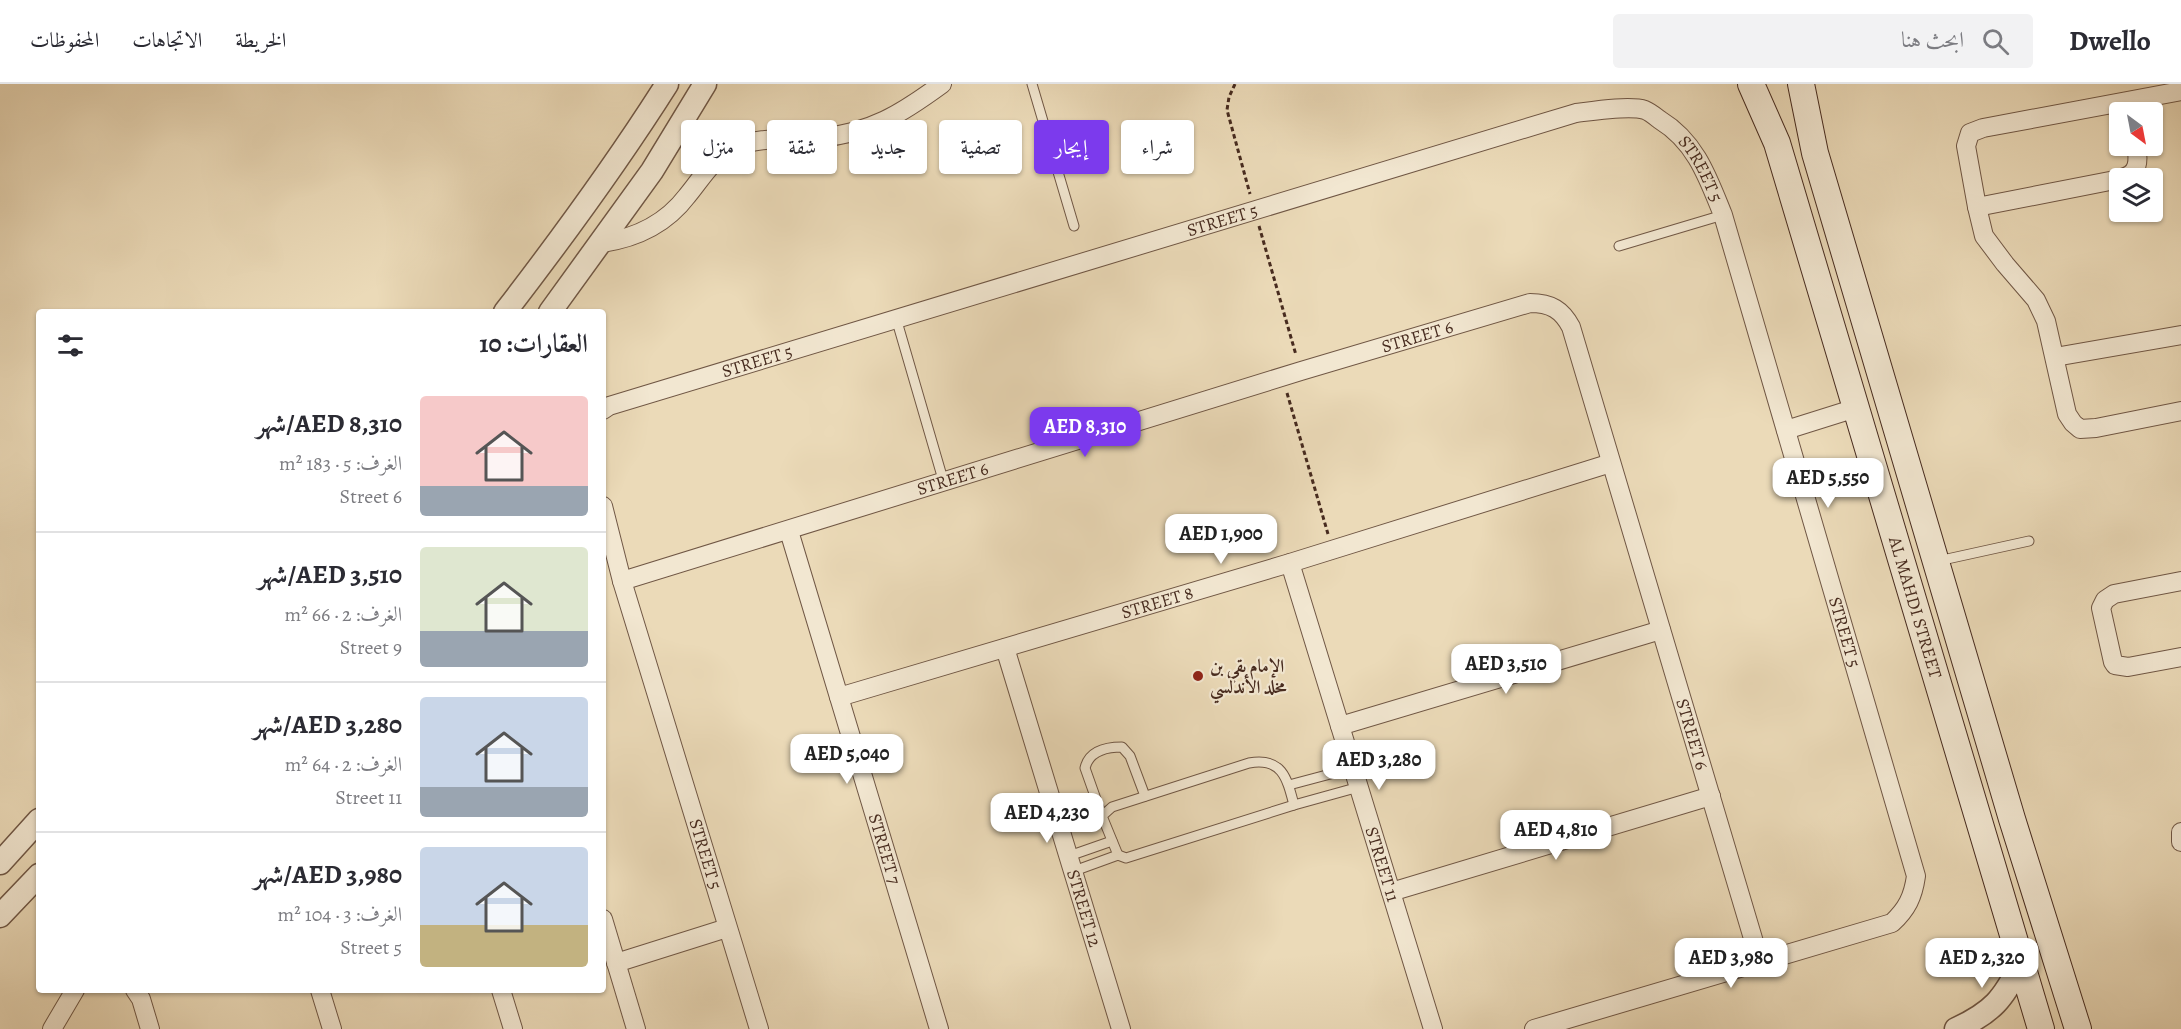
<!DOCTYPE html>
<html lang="ar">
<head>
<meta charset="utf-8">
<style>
  :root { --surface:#fff; --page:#f2f2f3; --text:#2b2b33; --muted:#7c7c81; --line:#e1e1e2; --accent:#7c3aed }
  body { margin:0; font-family:Alegreya,Amiri,serif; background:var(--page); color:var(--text); direction:rtl; height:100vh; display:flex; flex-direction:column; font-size:22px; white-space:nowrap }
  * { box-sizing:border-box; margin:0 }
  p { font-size:20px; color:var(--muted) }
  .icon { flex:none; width:33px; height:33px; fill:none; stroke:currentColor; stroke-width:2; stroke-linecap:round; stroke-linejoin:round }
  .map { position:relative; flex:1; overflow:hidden; direction:ltr }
  .side { position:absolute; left:36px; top:225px; width:570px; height:684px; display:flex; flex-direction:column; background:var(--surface); border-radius:6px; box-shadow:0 2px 4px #0004; direction:rtl }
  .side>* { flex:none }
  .hud { position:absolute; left:624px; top:36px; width:570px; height:54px; direction:rtl; display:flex; gap:12px }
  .needle { width:39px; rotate:148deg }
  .fabs { position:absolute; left:2109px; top:18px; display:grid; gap:12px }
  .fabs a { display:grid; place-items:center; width:54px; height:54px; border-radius:6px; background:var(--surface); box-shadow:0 2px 4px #0004; font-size:30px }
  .price { position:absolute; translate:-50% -51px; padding:0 14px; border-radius:12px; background:#fff; color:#222; font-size:20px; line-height:39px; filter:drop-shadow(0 2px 3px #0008) }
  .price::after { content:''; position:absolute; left:50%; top:36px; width:18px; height:14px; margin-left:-9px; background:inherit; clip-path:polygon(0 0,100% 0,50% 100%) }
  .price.selected { background:var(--accent); color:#fff }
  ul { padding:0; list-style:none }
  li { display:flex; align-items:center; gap:18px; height:150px; padding:0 18px }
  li+li { border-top:2px solid var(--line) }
  li span { display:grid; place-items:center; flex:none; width:168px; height:120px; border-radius:6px; color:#555 }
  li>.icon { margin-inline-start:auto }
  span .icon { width:72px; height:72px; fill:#fffc; stroke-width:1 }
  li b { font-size:26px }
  h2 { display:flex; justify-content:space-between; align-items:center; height:72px; padding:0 18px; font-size:26px }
  .pill { padding:0 21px; border-radius:6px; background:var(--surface); box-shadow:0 2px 4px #0004; font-size:21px; line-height:54px }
  .pill.selected { background:var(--accent); color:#fff }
  header { display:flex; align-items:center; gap:36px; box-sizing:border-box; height:84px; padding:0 30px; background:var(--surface); border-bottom:2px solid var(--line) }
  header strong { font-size:28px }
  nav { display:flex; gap:33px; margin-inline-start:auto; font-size:21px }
  .search { width:420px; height:54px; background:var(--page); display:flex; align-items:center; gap:15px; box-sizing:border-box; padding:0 21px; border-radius:6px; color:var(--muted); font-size:22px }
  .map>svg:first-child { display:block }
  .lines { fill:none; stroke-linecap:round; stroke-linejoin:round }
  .service-casing { stroke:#705745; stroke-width:11 }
  .minor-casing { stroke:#705745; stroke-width:20 }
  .tertiary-casing { stroke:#705745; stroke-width:25 }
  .secondary-casing { stroke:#472b1f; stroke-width:28 }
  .path { stroke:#472b1f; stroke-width:3; stroke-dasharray:4.5 3; stroke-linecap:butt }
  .service { stroke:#f2e7d1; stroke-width:9 }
  .minor { stroke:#f2e7d1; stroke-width:18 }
  .tertiary { stroke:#f2e7d1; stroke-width:22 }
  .secondary { stroke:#f2e7d1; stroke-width:26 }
  .poi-dot { fill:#8f2418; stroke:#f2e7d1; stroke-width:2 }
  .labels { text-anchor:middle; stroke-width:4.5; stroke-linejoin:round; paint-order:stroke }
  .street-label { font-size:18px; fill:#472b1f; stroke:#f2e7d1 }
  .poi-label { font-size:18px; font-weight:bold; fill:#472b1f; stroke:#f2e7d1; text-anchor:start }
</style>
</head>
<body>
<header>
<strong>Dwello</strong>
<div class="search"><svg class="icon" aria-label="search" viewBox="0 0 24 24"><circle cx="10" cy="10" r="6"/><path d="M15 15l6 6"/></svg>ابحث هنا</div>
<nav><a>الخريطة</a><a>الاتجاهات</a><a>المحفوظات</a></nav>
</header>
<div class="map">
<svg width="2181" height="945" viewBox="0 0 2181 945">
  <rect width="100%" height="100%" fill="#ebdab8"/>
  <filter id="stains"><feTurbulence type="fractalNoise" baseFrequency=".00333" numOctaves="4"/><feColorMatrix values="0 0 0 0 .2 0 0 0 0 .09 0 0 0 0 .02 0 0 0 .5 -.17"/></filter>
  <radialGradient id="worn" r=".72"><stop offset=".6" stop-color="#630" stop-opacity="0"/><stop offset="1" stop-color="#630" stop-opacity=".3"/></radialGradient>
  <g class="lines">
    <g class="service-casing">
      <g id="service">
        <path d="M1032,0l42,142"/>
        <path d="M1619,162l104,-31"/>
        <path d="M896,234l48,165"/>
        <path d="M1938,477l91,-20"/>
        <path d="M1289,701l64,-17"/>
        <path d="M1102,732l-17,-48c4,-17 21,-21 37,-21l8,9 15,40"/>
        <path d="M1118,771l-16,-39 10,-9 137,-44c33,-6 38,15 45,42"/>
        <path d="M1069,772l43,-15"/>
        <path d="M1074,787l44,-16 8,3 168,-53 65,-18"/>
      </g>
    </g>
    <g class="minor-casing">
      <g id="minor">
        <path d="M2181,7l-198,37 -13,5 -4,13 11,61 7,29 21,28 31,36 10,21 21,93 6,9 7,6 16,-1 85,-17"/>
        <path d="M2121,94c18,-3 18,-18 15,-32"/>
        <path d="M1977,123l143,-28"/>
        <path d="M602,159c34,-5 63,-18 85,-47 15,-18 25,-37 47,-48 28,-13 55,-7 85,-10 52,-5 82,-24 123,-54"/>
        <path d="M2055,273l126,-22"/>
        <path id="s1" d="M603,326l6,-4 967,-293c16,-2 54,-8 69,-3 5,2 11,7 15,10 36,22 48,58 63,95l193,661c-3,21 -9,33 -24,47l-358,106"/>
        <path d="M1786,346l70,-22"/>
        <path id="s2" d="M603,422l19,75 137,448"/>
        <path id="s3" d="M789,447l150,498"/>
        <path id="s4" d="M1290,479l143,466"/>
        <path id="s5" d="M622,497l679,-210 229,-68c21,0 32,7 41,24l189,635"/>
        <path d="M2181,497l-67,13 -9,6 -4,8 12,54 2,3 13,2 53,-10"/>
        <path id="s6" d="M1005,564l116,381"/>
        <path id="s7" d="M839,613l451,-134 321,-100"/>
        <path d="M1340,642l321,-96"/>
        <path d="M2181,748v10"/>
        <path d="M1391,808l320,-96"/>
        <path d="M603,835l33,110"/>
        <path d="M616,879l111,-35"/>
        <path d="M135,906l6,9 9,30"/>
        <path d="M320,906l12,39"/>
        <path d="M501,906l12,39"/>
        <path d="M52,945l23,-39"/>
      </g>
    </g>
    <g class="tertiary-casing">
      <g id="tertiary">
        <path d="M505,228c57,-74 112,-149 162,-228"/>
        <path d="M550,228l102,-141 53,-87"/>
        <path d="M0,779l39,-43"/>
        <path d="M0,832l39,-41"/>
        <path d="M1956,945c37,-17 47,-30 65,-65"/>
      </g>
    </g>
    <g class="secondary-casing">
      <g id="secondary">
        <path id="s8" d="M1751,0l26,59 264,886"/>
        <path d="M1801,0l14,69 197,666 66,210"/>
      </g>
    </g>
    <g class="path">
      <path d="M1235,0l-6,13 -2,13 23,84"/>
      <path d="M1259,142l37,129"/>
      <path d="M1287,309l41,141"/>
    </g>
    <use href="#service" class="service"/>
    <use href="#minor" class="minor"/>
    <use href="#tertiary" class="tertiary"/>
    <use href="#secondary" class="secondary"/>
  </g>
  <circle class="poi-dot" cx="1198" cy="592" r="6"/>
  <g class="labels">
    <g class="street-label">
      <text dy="6" stroke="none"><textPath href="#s1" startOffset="1170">STREET 5</textPath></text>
      <text dy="6" stroke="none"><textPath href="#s1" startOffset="648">STREET 5</textPath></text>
      <text dy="6" stroke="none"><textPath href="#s5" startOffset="832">STREET 6</textPath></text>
      <text dy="6" stroke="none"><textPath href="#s1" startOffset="162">STREET 5</textPath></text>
      <text dy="6" stroke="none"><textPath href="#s5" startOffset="346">STREET 6</textPath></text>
      <text dy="6" stroke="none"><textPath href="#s7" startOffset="332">STREET 8</textPath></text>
      <text dy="6" stroke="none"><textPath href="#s8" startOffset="549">AL MAHDI STREET</textPath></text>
      <text dy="6" stroke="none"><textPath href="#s1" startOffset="1656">STREET 5</textPath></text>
      <text dy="6" stroke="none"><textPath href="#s5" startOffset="1425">STREET 6</textPath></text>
      <text dy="6" stroke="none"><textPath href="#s3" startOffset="332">STREET 7</textPath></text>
      <text dy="6" stroke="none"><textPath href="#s2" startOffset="363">STREET 5</textPath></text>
      <text dy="6" stroke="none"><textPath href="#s4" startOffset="315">STREET 11</textPath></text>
      <text dy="6" stroke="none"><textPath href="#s6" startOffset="272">STREET 12</textPath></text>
    </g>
    <g class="poi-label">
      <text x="1210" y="588">الإمام بقي بن<tspan x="1210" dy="21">مخلد الأندلسي</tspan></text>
    </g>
  </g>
  <rect width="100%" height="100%" filter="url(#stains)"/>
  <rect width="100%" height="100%" fill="url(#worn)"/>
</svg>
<div class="fabs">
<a><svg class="needle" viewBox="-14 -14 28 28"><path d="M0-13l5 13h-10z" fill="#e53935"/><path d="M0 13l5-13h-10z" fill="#7c7c81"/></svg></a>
<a><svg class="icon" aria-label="layers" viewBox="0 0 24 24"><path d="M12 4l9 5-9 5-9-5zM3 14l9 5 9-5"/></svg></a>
</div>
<b class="price selected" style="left:1085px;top:374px">AED 8,310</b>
<b class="price" style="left:1828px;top:425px">AED 5,550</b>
<b class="price" style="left:1221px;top:481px">AED 1,900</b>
<b class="price" style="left:1506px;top:611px">AED 3,510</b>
<b class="price" style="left:847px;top:701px">AED 5,040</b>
<b class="price" style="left:1379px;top:707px">AED 3,280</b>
<b class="price" style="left:1047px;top:760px">AED 4,230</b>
<b class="price" style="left:1556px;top:777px">AED 4,810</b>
<b class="price" style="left:1731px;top:905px">AED 3,980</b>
<b class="price" style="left:1982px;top:905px">AED 2,320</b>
<div class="hud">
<a class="pill">شراء</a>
<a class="pill selected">إيجار</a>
<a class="pill">تصفية</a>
<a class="pill">جديد</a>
<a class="pill">شقة</a>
<a class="pill">منزل</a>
</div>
<section class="side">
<h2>العقارات: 10<svg class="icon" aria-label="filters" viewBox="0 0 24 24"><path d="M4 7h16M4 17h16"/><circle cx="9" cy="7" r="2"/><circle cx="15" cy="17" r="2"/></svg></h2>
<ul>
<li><span style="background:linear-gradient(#f6c9c9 75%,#9aa5b1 0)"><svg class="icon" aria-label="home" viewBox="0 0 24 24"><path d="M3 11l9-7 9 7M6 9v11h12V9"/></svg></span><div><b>AED 8,310/شهر</b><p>الغرف: 5 · 183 m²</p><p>Street 6</p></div></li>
<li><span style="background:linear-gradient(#dfe7d0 70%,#9aa5b1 0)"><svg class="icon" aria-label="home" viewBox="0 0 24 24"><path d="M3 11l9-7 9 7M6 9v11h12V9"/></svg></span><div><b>AED 3,510/شهر</b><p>الغرف: 2 · 66 m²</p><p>Street 9</p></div></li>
<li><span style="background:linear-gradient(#c9d6e8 75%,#9aa5b1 0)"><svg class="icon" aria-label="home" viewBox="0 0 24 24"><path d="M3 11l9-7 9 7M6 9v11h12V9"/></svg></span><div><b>AED 3,280/شهر</b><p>الغرف: 2 · 64 m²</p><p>Street 11</p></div></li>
<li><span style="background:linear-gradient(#c9d6e8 65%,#c2b280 0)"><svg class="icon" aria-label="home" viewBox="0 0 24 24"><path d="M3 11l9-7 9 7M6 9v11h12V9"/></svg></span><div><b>AED 3,980/شهر</b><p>الغرف: 3 · 104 m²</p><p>Street 5</p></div></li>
</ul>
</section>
</div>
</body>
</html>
